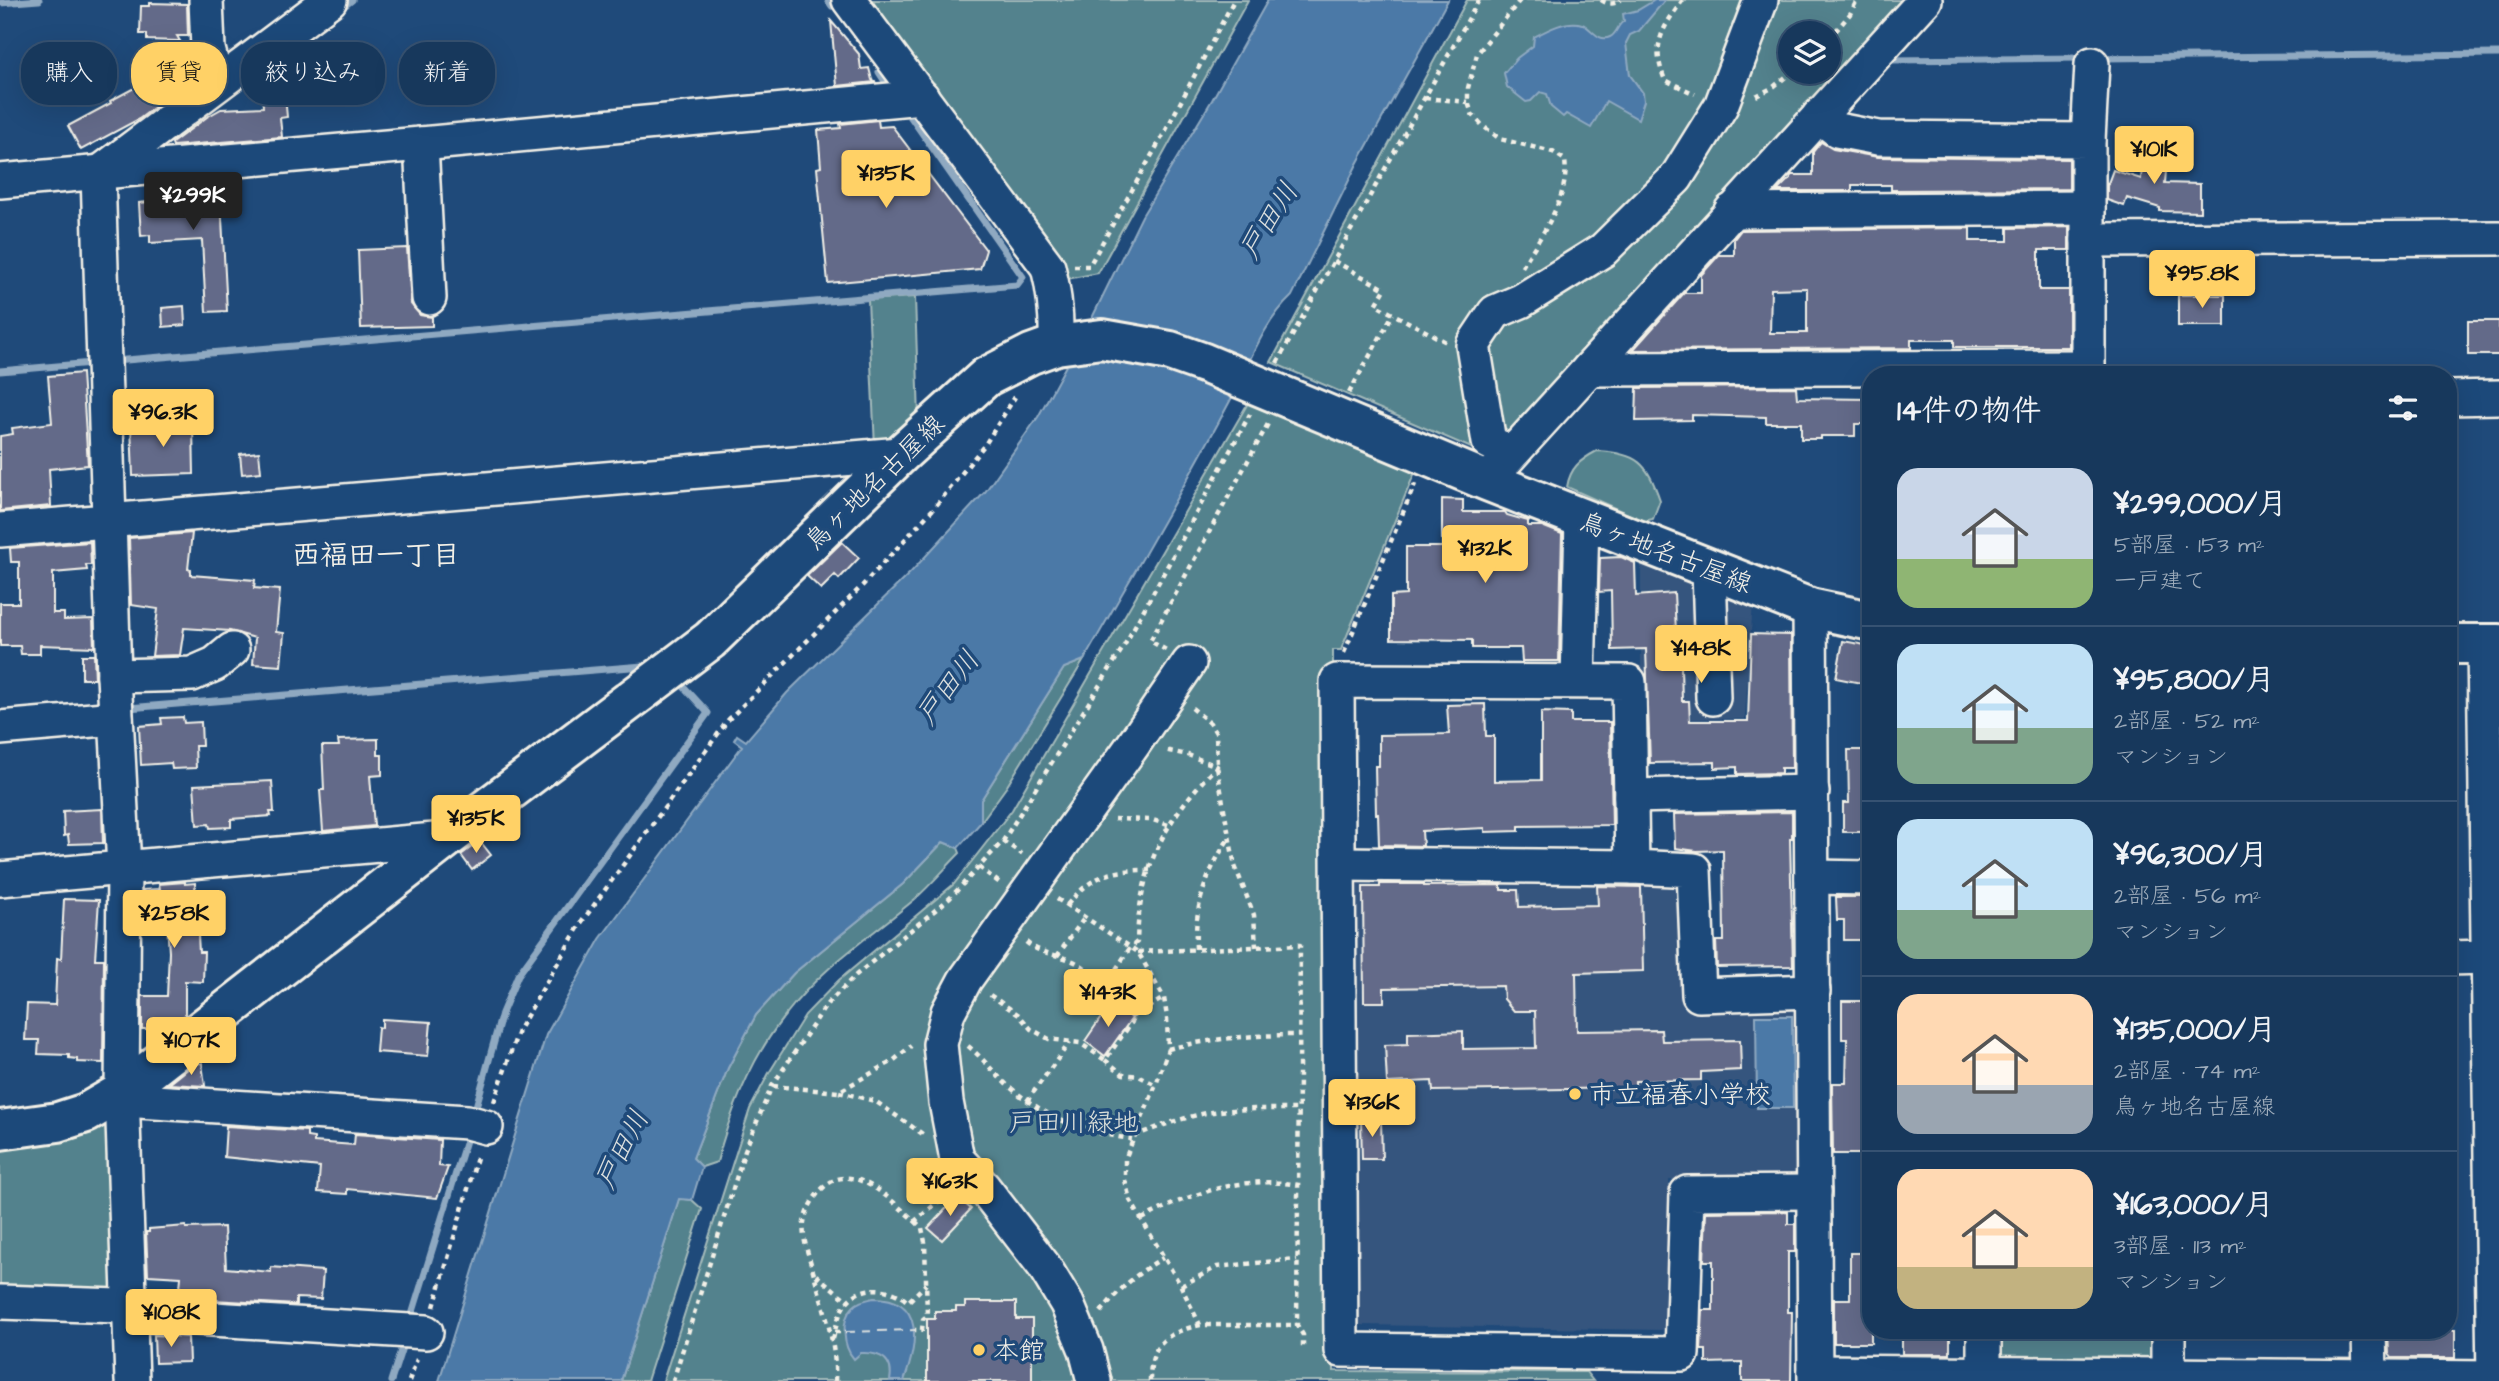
<!DOCTYPE html>
<html lang="ja">
<head>
<meta charset="utf-8">
<style>
  :root { --surface:#17385c; --page:#244365; --text:#f1f3f6; --muted:#9eacbb; --line:#365272; --accent:#ffd166 }
  body { margin:0; font-family:"Architects Daughter","Klee One",sans-serif; background:var(--page); color:var(--text); height:100vh; display:flex; flex-direction:column; font-size:26px; white-space:nowrap }
  * { box-sizing:border-box; margin:0 }
  p { font-size:23px; color:var(--muted) }
  .icon { flex:none; width:38px; height:38px; fill:none; stroke:currentColor; stroke-width:2; stroke-linecap:round; stroke-linejoin:round }
  .map { position:relative; flex:1; overflow:hidden }
  .side { position:absolute; left:1862px; top:366px; width:595px; height:973px; display:flex; flex-direction:column; background:var(--surface); border-radius:28px; box-shadow:0 7px 28px #0002,0 0 0 2px var(--line) }
  .side>* { flex:none }
  .guide { position:absolute; left:21px; top:42px; width:665px; height:63px; display:flex; gap:14px }
  .buttons { position:absolute; left:1778px; top:21px; display:grid; gap:14px }
  .buttons a { display:grid; place-items:center; width:63px; height:63px; border-radius:50%; background:var(--surface); box-shadow:0 7px 28px #0002,0 0 0 2px var(--line); font-size:35px }
  .price { position:absolute; translate:-50% -60px; padding:0 16px; border-radius:7px; background:var(--accent); color:#111; font-size:23px; line-height:46px; filter:drop-shadow(0 2px 4px #0008) }
  .price::after { content:''; position:absolute; left:50%; top:42px; width:21px; height:16px; margin-left:-10px; background:inherit; clip-path:polygon(0 0,100% 0,50% 100%) }
  .price.current { background:#222; color:#fff }
  ul { padding:0; list-style:none }
  li { display:flex; align-items:center; gap:21px; height:175px; padding:0 35px }
  li+li { border-top:2px solid var(--line) }
  li span { display:grid; place-items:center; flex:none; width:196px; height:140px; border-radius:21px; color:#555 }
  li>.icon { margin-inline-start:auto }
  span .icon { width:84px; height:84px; fill:#fffc; stroke-width:1 }
  li b { font-size:30px }
  h2 { display:flex; justify-content:space-between; align-items:center; height:84px; padding:0 35px; font-size:30px }
  .tag { padding:0 24px; border-radius:28px; background:var(--surface); box-shadow:0 7px 28px #0002,0 0 0 2px var(--line); font-size:24px; line-height:63px }
  .tag.current { background:var(--accent); color:#111 }
  .map>svg:first-child { display:block }
  .built { fill:#34547e }
  .green { fill:#53828d; stroke:#a4baba; stroke-width:2; fill-rule:evenodd }
  .water { fill:#4b79a7; stroke:#8fa9c1; stroke-width:2 }
  .lines { fill:none; stroke-linecap:round; stroke-linejoin:round }
  .stream { stroke:#8fa9c1; stroke-width:7 }
  .ferry { stroke:#dbdfde; stroke-width:2; stroke-dasharray:9 7; stroke-linecap:butt }
  .building { fill:#646b89; stroke:#f4f1e8; stroke-width:2; fill-rule:evenodd }
  .minor-casing { stroke:#f4f1e8; stroke-width:38 }
  .major-casing { stroke:#f4f1e8; stroke-width:44 }
  .path { stroke:#f4f1e8; stroke-width:4.5; stroke-dasharray:5 5; stroke-linecap:butt }
  .minor { stroke:#1f4a7a; stroke-width:33 }
  .major { stroke:#1f4a7a; stroke-width:38 }
  .poi-dot { fill:#ffd166; stroke:#1f4a7a; stroke-width:2.5 }
  .labels { text-anchor:middle; stroke-width:7; stroke-linejoin:round; paint-order:stroke }
  .street-label { font-size:26px; fill:#f4f1e8; stroke:#1f4a7a }
  .poi-label { font-size:26px; fill:#f4f1e8; stroke:#1f4a7a; text-anchor:start }
  .park-label { font-size:26px; fill:#dce0da; stroke:#1f4a7a }
  .water-label { font-size:28px; font-style:italic; fill:#dbdfde; stroke:#1f4a7a }
  .neighbourhood-label { font-size:28px; font-weight:bold; fill:#f4f1e8; stroke:#1f4a7a }
</style>
</head>
<body>
<div class="map">
<svg width="2499" height="1381" viewBox="0 0 2499 1381">
  <rect width="100%" height="100%" fill="#1f4a7a"/>
  <filter id="ink" filterUnits="userSpaceOnUse"><feTurbulence type="fractalNoise" baseFrequency=".0143" numOctaves="2"/><feDisplacementMap in="SourceGraphic" scale="14" xChannelSelector="R" yChannelSelector="G"/><feConvolveMatrix kernelMatrix="1 2 1 2 8 2 1 2 1" color-interpolation-filters="sRGB"/></filter>
  <g filter="url(#ink)">
    <g class="built">
      <path d="M1641,557l112,45 -8,117 -104,1z"/>
      <path d="M1346,877l338,2 -1,129 118,-2 -1,175 -131,-1v146l-7,4 -301,-5 -7,-6z"/>
    </g>
    <g class="green">
      <path d="M858,0h390l-150,273 -36,7z"/>
      <path d="M1467,0h441l-418,456 -219,-94zM1790,33h39v39h-39z"/>
      <path d="M915,297l4,122 -22,26 -22,2 -7,-147z"/>
      <path d="M1248,403l167,69 -74,178h-8l1,721 252,1 7,9h-930l87,-272 19,-36 36,-58 34,-35 115,-96 58,-74z"/>
      <path d="M1597,451c41,2 50,12 63,49l-7,19 -9,2 -77,-34c3,-19 13,-27 30,-36z"/>
      <path d="M1084,660l-77,126 -26,36v-22l83,-132z"/>
      <path d="M943,842l15,6 2,5c-15,15 -29,32 -45,46 -44,37 -93,68 -128,114 -35,43 -56,96 -70,149l-15,5 -9,-9 35,-90 28,-53 38,-42 109,-89z"/>
      <path d="M112,1109l5,189 -117,-3v-155z"/>
      <path d="M679,1198l13,2 10,9 -55,172h-26z"/>
      <path d="M1994,1330h164l-1,22 -9,12 -145,-3 -9,-10z"/>
    </g>
    <g class="water">
      <path d="M1268,0h180l-91,164 -65,132c-30,28 -43,69 -62,105 -46,87 -97,173 -146,259l-20,8 -83,132v22l-23,26 -15,-6 -40,42 -109,89 -38,42 -28,53 -35,90 9,9 -10,33 -13,-1 -58,182h-182l107,-346 54,-96 142,-193 -8,-6 3,-5 9,6 41,-48 124,-121 74,-80 53,-75 55,-101 49,-100 70,-116z"/>
      <path d="M1655,0h10l-26,31 -9,4 -4,8 4,32 13,18 1,8 -6,18 -32,-18 -15,27 -25,-14 -3,3 -12,-10 -4,-13 -7,-2 -9,9 -5,1 -19,-15 -3,-14 13,-15 16,-12 1,-9c13,-7 33,-18 48,-13 9,3 16,19 28,13 7,-3 7,-12 14,-16l-1,-7 15,-4z"/>
      <path d="M1756,1016h36l1,92h-36z"/>
      <path d="M874,1298c52,0 43,48 30,83h-14c4,-21 -9,-29 -29,-28l-7,6c-11,-12 -14,-39 -1,-52 5,-6 13,-7 21,-9z"/>
    </g>
    <g class="lines">
      <g class="stream">
        <path d="M828,0l4,6"/>
        <path d="M0,3l39,-3"/>
        <path d="M339,10l13,-10"/>
        <path d="M1893,56l-4,4 196,-2"/>
        <path d="M2101,58l398,-4"/>
        <path d="M879,72l11,17"/>
        <path d="M114,361l903,-76 6,-8 -115,-164"/>
        <path d="M0,371l92,-8"/>
        <path d="M128,708l515,-42 8,2"/>
        <path d="M474,1114l28,-101 16,-38 190,-262 -23,-25"/>
        <path d="M411,1318l57,-184"/>
        <path d="M391,1381l13,-40"/>
      </g>
      <path class="ferry" d="M846,1332l69,-2"/>
    </g>
    <g class="building">
      <path d="M150,3l37,1 1,32h-11l3,5 -33,-1v-6h-7l1,-28h9z"/>
      <path d="M831,21l28,33 2,15 8,-1 3,12 3,2 -38,4z"/>
      <path d="M190,58l5,19 -20,12 1,2 -37,28 -58,31 -13,-24 43,-23 -1,-2z"/>
      <path d="M283,76l4,41 -7,1 2,19 -109,9 -1,-3 35,-26 14,-8 42,-2 -2,-29z"/>
      <path d="M878,120l1,7 13,-1 94,124 -6,19 -152,14 -11,-115 4,-1 -3,-37 23,-2 -1,-4z"/>
      <path d="M1821,142l12,7 45,8 191,2v30l-178,1v-5h-39v6h-75l10,-10 3,-1 1,-5h22v-23z"/>
      <path d="M2144,145l24,2 -3,36 35,1v28l-40,-1v-3l-33,-10 -3,8 -17,-6v-14l6,-16 28,9z"/>
      <path d="M220,181l7,130 -21,1 -4,-72 -52,3v-8l-9,1 -2,-33 41,-4 -1,-14z"/>
      <path d="M2069,227v23h-30v40h30v57h-115v-7h-43v8l-278,2 51,-57h17v-18l18,-20h15v-16l7,-9 229,-2v13h38v-13zM1807,288v45h-37l1,-44z"/>
      <path d="M407,248l4,56 9,11 12,2v9l-71,2 -3,-78z"/>
      <rect x="2178" y="295" width="47" height="31"/>
      <path d="M184,306l1,19 -22,2 -1,-19z"/>
      <rect x="2468" y="321" width="31" height="34"/>
      <path d="M82,373l6,92 -39,4 2,37 -51,5v-75l13,-2 -1,-6 40,-5 -4,-47z"/>
      <path d="M1796,387l1,11 74,1v25h-16v12h-34v3h-20v-16h-35v-6l-74,-2v5l-56,1 1,-33z"/>
      <path d="M190,423v3h3l1,48 -61,2 -2,-51z"/>
      <path d="M259,452l2,20 -19,2 -2,-20z"/>
      <path d="M1442,499l21,1v12h42l2,3 21,6v5h14l20,8 -3,127h-37l-1,-13h-49v-8l-81,-1v-43l15,-1v-48h36z"/>
      <path d="M192,533l-4,36 3,1v5l64,5 -1,8 26,2 -4,42 8,1 -3,33 -28,-2 2,-26 -25,-7 -46,-3 -4,27 -28,1 6,-47 -27,-4 -2,-67z"/>
      <path d="M90,542l1,23h-5l1,5 -34,3v40h11v7l29,-1 1,28 -54,-2v9h-19l-1,-8h-20v-43h19v-41h-8l-1,-14z"/>
      <path d="M842,542l17,16 -20,21 -4,-4 -14,14 -14,-13z"/>
      <path d="M1621,557l14,6 1,33 38,-3 2,38h4l2,70h7l1,20h58l3,-87 40,1 1,133h-11v5l-44,1v-7l-22,1v-6l-65,1 -4,-114 -34,1 -1,-59 -12,1 1,-34z"/>
      <path d="M1843,641l28,5v39l-35,-7z"/>
      <path d="M82,655h12l1,24h-13z"/>
      <path d="M1485,704l1,32h8v45l47,-1v-68l30,1v9h39l2,103 -93,1v5l-34,1v-4l-63,3 1,15 -44,-1 -1,-31h-2l-1,-48h4v-31l70,-1 -2,-29z"/>
      <path d="M183,717l1,6 17,-1 1,24h-7l1,22 -24,1 -1,-6 -30,2 -2,-39 23,-2 -1,-6z"/>
      <path d="M378,739v16h4v20l-12,1 4,50 -51,5 -3,-41h4l-2,-44h17l-1,-6z"/>
      <path d="M1848,750h23v82h-28v-29h6z"/>
      <path d="M272,781l2,31h-4l1,4 -40,3v8l-21,1 -1,-4 -12,1 -3,-40z"/>
      <path d="M102,809l1,34 -34,1 -1,-9 -4,1 -1,-25z"/>
      <path d="M1792,812v26h-2l3,128 -76,1 -1,-26h8l-1,-91 -26,1 -22,-3 -1,-34z"/>
      <path d="M480,841l11,14 -19,15 -11,-15z"/>
      <path d="M185,882v2l10,-1 4,69h5l-1,30 -18,-1v34l-17,14h-26v-33h25l2,-44 -2,-27 -24,1v-36l17,-1 -1,-5z"/>
      <path d="M1380,884h44v2l77,-1v5h17l1,17 79,-2 -1,-19 44,1 2,84 -67,2 1,58 84,-1 1,11 78,-1 1,30 -40,2v8l-66,1v7l-202,3 -1,-10 -45,2 -2,-38 23,-1v-11l55,-2v18l73,-1 -1,-37h-21l-10,-12 -1,-13 -119,2v14h-20l-1,-115h17z"/>
      <path d="M1836,897h35v43h-27v-20h-7z"/>
      <path d="M64,899l35,1 -4,59h9l-1,104 -26,-1v-3l-8,-1v-3l-31,-1 1,-14h-14l2,-36 28,1 2,-47 4,1z"/>
      <path d="M1842,1001h29v153h-38l-1,-71h14l1,-44h-5z"/>
      <path d="M1111,1003l21,15 -27,38 -20,-15z"/>
      <path d="M382,1019l49,3 -3,34 -52,-4 2,-25 4,1z"/>
      <path d="M202,1063l3,23 -36,-2 25,-20z"/>
      <path d="M1381,1119l1,40h-20l-1,-39z"/>
      <path d="M226,1126l81,5v6l7,1v4l40,3 1,-11 85,6 -1,26 9,1 -11,31 -90,-9v5l-29,-2 2,-25 -96,-10z"/>
      <path d="M957,1197l14,12 -29,31 -14,-12z"/>
      <path d="M1788,1211v13h7v28h-7v60h4l-1,69h-49v-19l-36,1v-13h-5l2,-40h10v-49h-9l2,-49z"/>
      <path d="M186,1226v2l38,-1 2,41 45,4v-5l52,4 -2,28 -25,-1v7l-117,-7 2,-21 -33,-2 -2,-43h3v-3z"/>
      <path d="M1850,1253h21v90h-37v-44h16z"/>
      <path d="M965,1302h51v17h16v62h-105v-62h8v-8h21v-4h9z"/>
      <rect x="1902" y="1330" width="48" height="24"/>
      <path d="M2388,1330h67v28h-63l-3,-4z"/>
      <path d="M154,1335l34,2 1,25 -34,1z"/>
    </g>
    <g class="lines">
      <g class="minor-casing">
        <g id="minor">
          <path d="M206,0l2,49 9,34"/>
          <path d="M849,0l199,267c7,27 9,51 8,78"/>
          <path d="M1819,116l18,14 41,8 210,2v68"/>
          <path d="M2088,140l4,-76"/>
          <path d="M421,144l8,154"/>
          <path d="M0,181l421,-37 501,-47"/>
          <path d="M1731,211l357,-3v166"/>
          <path d="M2088,240l411,-2"/>
          <path d="M1589,369l499,-2"/>
          <path d="M2448,398l51,-1"/>
          <path d="M1511,453l-22,-11 -16,-97 22,-33 26,-11 82,-51 73,-72 45,-72 40,-106"/>
          <path d="M1487,481l438,-481"/>
          <path d="M0,530l901,-76"/>
          <path d="M1709,569l4,129"/>
          <path d="M1810,608l5,773"/>
          <path d="M2484,644l10,737"/>
          <path d="M114,676l78,-2 23,-10 17,-14"/>
          <path d="M1578,681l4,-162"/>
          <path d="M0,728l116,-10"/>
          <path d="M1631,796l181,-4"/>
          <path d="M1339,864l293,3 62,3 5,125 114,-4"/>
          <path d="M1632,867l-3,-185 -292,-1 4,669 341,4 5,-161 127,-1"/>
          <path d="M1812,877l59,1"/>
          <path d="M0,879l446,-40"/>
          <path d="M2448,958l41,-1"/>
          <path d="M123,1100l344,22 19,5"/>
          <path d="M0,1302l119,4 11,8 296,18"/>
          <path d="M1984,1330v43"/>
          <path d="M2369,1330l1,47"/>
          <path d="M1815,1372l678,6"/>
          <path d="M132,1381l-10,-289 2,-224 -10,-192 -16,-502 232,-174"/>
          <path d="M1094,1381l-8,-31 -19,-46 -23,-38 -60,-78 -27,-29 -11,-57 -6,-58 8,-32 17,-32 168,-235 56,-82"/>
          <path d="M2168,1381v-51"/>
        </g>
      </g>
      <g class="major-casing">
        <g id="major">
          <path d="M2448,644h51"/>
          <path d="M0,1130l58,-8 28,-9 36,-21 324,-253 264,-199 191,-186 85,-77 45,-23 25,-9 46,-6 68,12 34,12 283,118 323,127 61,13"/>
        </g>
      </g>
      <g class="path">
        <path d="M1520,0l-43,54 -9,34v14l4,12 11,12 17,13 53,13 12,8c5,38 -24,75 -43,107"/>
        <path d="M1601,0c6,4 14,5 20,0"/>
        <path d="M1683,0c-20,27 -33,45 -18,80l30,14"/>
        <path d="M1829,39l21,-25 7,-14"/>
        <path d="M1756,96l16,-8 20,-16"/>
        <path d="M1425,98l43,4"/>
        <path d="M1334,261l51,28 -9,16 72,38"/>
        <path d="M1074,266h15l77,-136 68,-130"/>
        <path d="M1277,363l202,-363"/>
        <path d="M1349,393l44,-79"/>
        <path d="M1166,650l-16,-9 119,-219"/>
        <path d="M1344,653l71,-169"/>
        <path d="M1192,708l18,15 6,10 1,33 8,49 10,51 19,49 2,32"/>
        <path d="M1114,819l39,1 15,5"/>
        <path d="M1003,841l19,13"/>
        <path d="M979,867l22,17"/>
        <path d="M1057,899l81,53 26,46 3,19 1,32 -12,36 -31,74v21l5,20 51,86 19,39h97"/>
        <path d="M1067,905c26,-31 44,-35 83,-35"/>
        <path d="M1026,942c15,13 34,12 51,21 22,12 39,35 56,53l31,-18"/>
        <path d="M1196,949c-2,-43 10,-75 33,-111"/>
        <path d="M1138,952l162,-7 -3,380 6,10v13"/>
        <path d="M1057,956l28,-39"/>
        <path d="M1105,986l25,-38 7,-6c2,-75 29,-124 80,-176l-29,-11 -24,-5"/>
        <path d="M990,995l29,20 12,14 18,10 31,4 25,17 27,-38 1,-6"/>
        <path d="M968,1046c14,11 25,26 38,38 40,34 74,48 126,55"/>
        <path d="M1168,1049c44,-11 86,-14 131,-14"/>
        <path d="M1105,1060l18,14 16,2 17,9"/>
        <path d="M773,1086l65,6 55,-31 18,-15"/>
        <path d="M839,1092l36,9 49,34"/>
        <path d="M1027,1101l43,-59"/>
        <path d="M494,1102l24,-71 63,-108 147,-203 134,-134 73,-79 51,-64 29,-46"/>
        <path d="M1134,1136c24,-9 48,-18 72,-23 31,-5 62,-4 92,-4"/>
        <path d="M1142,1219c49,-26 100,-44 156,-34"/>
        <path d="M915,1221l7,7 3,14 2,74 -4,3 -1,11h-7"/>
        <path d="M816,1275l32,26"/>
        <path d="M1181,1286l36,-19 80,-8"/>
        <path d="M434,1307l44,-153"/>
        <path d="M1101,1312c18,-23 37,-40 62,-54"/>
        <path d="M835,1332h11"/>
        <path d="M833,1339c3,-12 6,-28 14,-37 16,-19 45,-15 61,0l18,-18"/>
        <path d="M409,1381l8,-22"/>
        <path d="M673,1381l72,-231 27,-64 55,-82 29,-29 94,-77 53,-57 121,-195 126,-232"/>
        <path d="M835,1381c2,-38 -12,-74 -22,-110 -4,-16 -13,-36 -8,-53 3,-11 10,-23 19,-31 30,-28 68,15 91,34l36,-30"/>
        <path d="M1150,1381c0,-38 16,-48 50,-56"/>
      </g>
      <use href="#minor" class="minor"/>
      <use href="#major" class="major"/>
    </g>
  </g>
  <g class="poi-dot">
    <circle cx="1575" cy="1094" r="7"/>
    <circle cx="979" cy="1350" r="7"/>
  </g>
  <g class="labels">
    <g class="street-label">
      <text transform="translate(874 482) rotate(-44)" y="9">鳥ヶ地名古屋線</text>
      <text transform="translate(1666 552) rotate(21)" y="9">鳥ヶ地名古屋線</text>
    </g>
    <g class="poi-label">
      <text x="1589" y="1103">市立福春小学校</text>
      <text x="993" y="1359">本館</text>
    </g>
    <g class="park-label">
      <text x="1074" y="1131">戸田川緑地</text>
    </g>
    <g class="water-label">
      <text transform="translate(1268 220) rotate(-58)" y="10">戸田川</text>
      <text transform="translate(947 687) rotate(-53)" y="10">戸田川</text>
      <text transform="translate(621 1149) rotate(-63)" y="10">戸田川</text>
    </g>
    <g class="neighbourhood-label">
      <text x="376" y="564">西福田一丁目</text>
    </g>
  </g>
</svg>
<div class="buttons">
<a><svg class="icon" aria-label="layers" viewBox="0 0 24 24"><path d="M12 4l9 5-9 5-9-5zM3 14l9 5 9-5"/></svg></a>
</div>
<b class="price" style="left:2154px;top:186px">¥101K</b>
<b class="price" style="left:886px;top:210px">¥135K</b>
<b class="price current" style="left:193px;top:232px">¥299K</b>
<b class="price" style="left:2202px;top:310px">¥95.8K</b>
<b class="price" style="left:163px;top:449px">¥96.3K</b>
<b class="price" style="left:1485px;top:585px">¥132K</b>
<b class="price" style="left:1701px;top:685px">¥148K</b>
<b class="price" style="left:476px;top:855px">¥135K</b>
<b class="price" style="left:174px;top:950px">¥258K</b>
<b class="price" style="left:1108px;top:1029px">¥143K</b>
<b class="price" style="left:191px;top:1077px">¥107K</b>
<b class="price" style="left:1372px;top:1139px">¥136K</b>
<b class="price" style="left:950px;top:1218px">¥163K</b>
<b class="price" style="left:171px;top:1349px">¥108K</b>
<div class="guide">
<a class="tag">購入</a>
<a class="tag current">賃貸</a>
<a class="tag">絞り込み</a>
<a class="tag">新着</a>
</div>
<section class="side">
<h2>14件の物件<svg class="icon" aria-label="filters" viewBox="0 0 24 24"><path d="M4 7h16M4 17h16"/><circle cx="9" cy="7" r="2"/><circle cx="15" cy="17" r="2"/></svg></h2>
<ul>
<li><span style="background:linear-gradient(#c9d6e8 65%,#8fb573 0)"><svg class="icon" aria-label="home" viewBox="0 0 24 24"><path d="M3 11l9-7 9 7M6 9v11h12V9"/></svg></span><div><b>¥299,000/月</b><p>5部屋 · 153 m²</p><p>一戸建て</p></div></li>
<li><span style="background:linear-gradient(#bfe0f5 60%,#7fa58c 0)"><svg class="icon" aria-label="home" viewBox="0 0 24 24"><path d="M3 11l9-7 9 7M6 9v11h12V9"/></svg></span><div><b>¥95,800/月</b><p>2部屋 · 52 m²</p><p>マンション</p></div></li>
<li><span style="background:linear-gradient(#bfe0f5 65%,#7fa58c 0)"><svg class="icon" aria-label="home" viewBox="0 0 24 24"><path d="M3 11l9-7 9 7M6 9v11h12V9"/></svg></span><div><b>¥96,300/月</b><p>2部屋 · 56 m²</p><p>マンション</p></div></li>
<li><span style="background:linear-gradient(#ffd9b3 65%,#9aa5b1 0)"><svg class="icon" aria-label="home" viewBox="0 0 24 24"><path d="M3 11l9-7 9 7M6 9v11h12V9"/></svg></span><div><b>¥135,000/月</b><p>2部屋 · 74 m²</p><p>鳥ヶ地名古屋線</p></div></li>
<li><span style="background:linear-gradient(#ffd9b3 70%,#c2b280 0)"><svg class="icon" aria-label="home" viewBox="0 0 24 24"><path d="M3 11l9-7 9 7M6 9v11h12V9"/></svg></span><div><b>¥163,000/月</b><p>3部屋 · 113 m²</p><p>マンション</p></div></li>
</ul>
</section>
</div>
</body>
</html>
